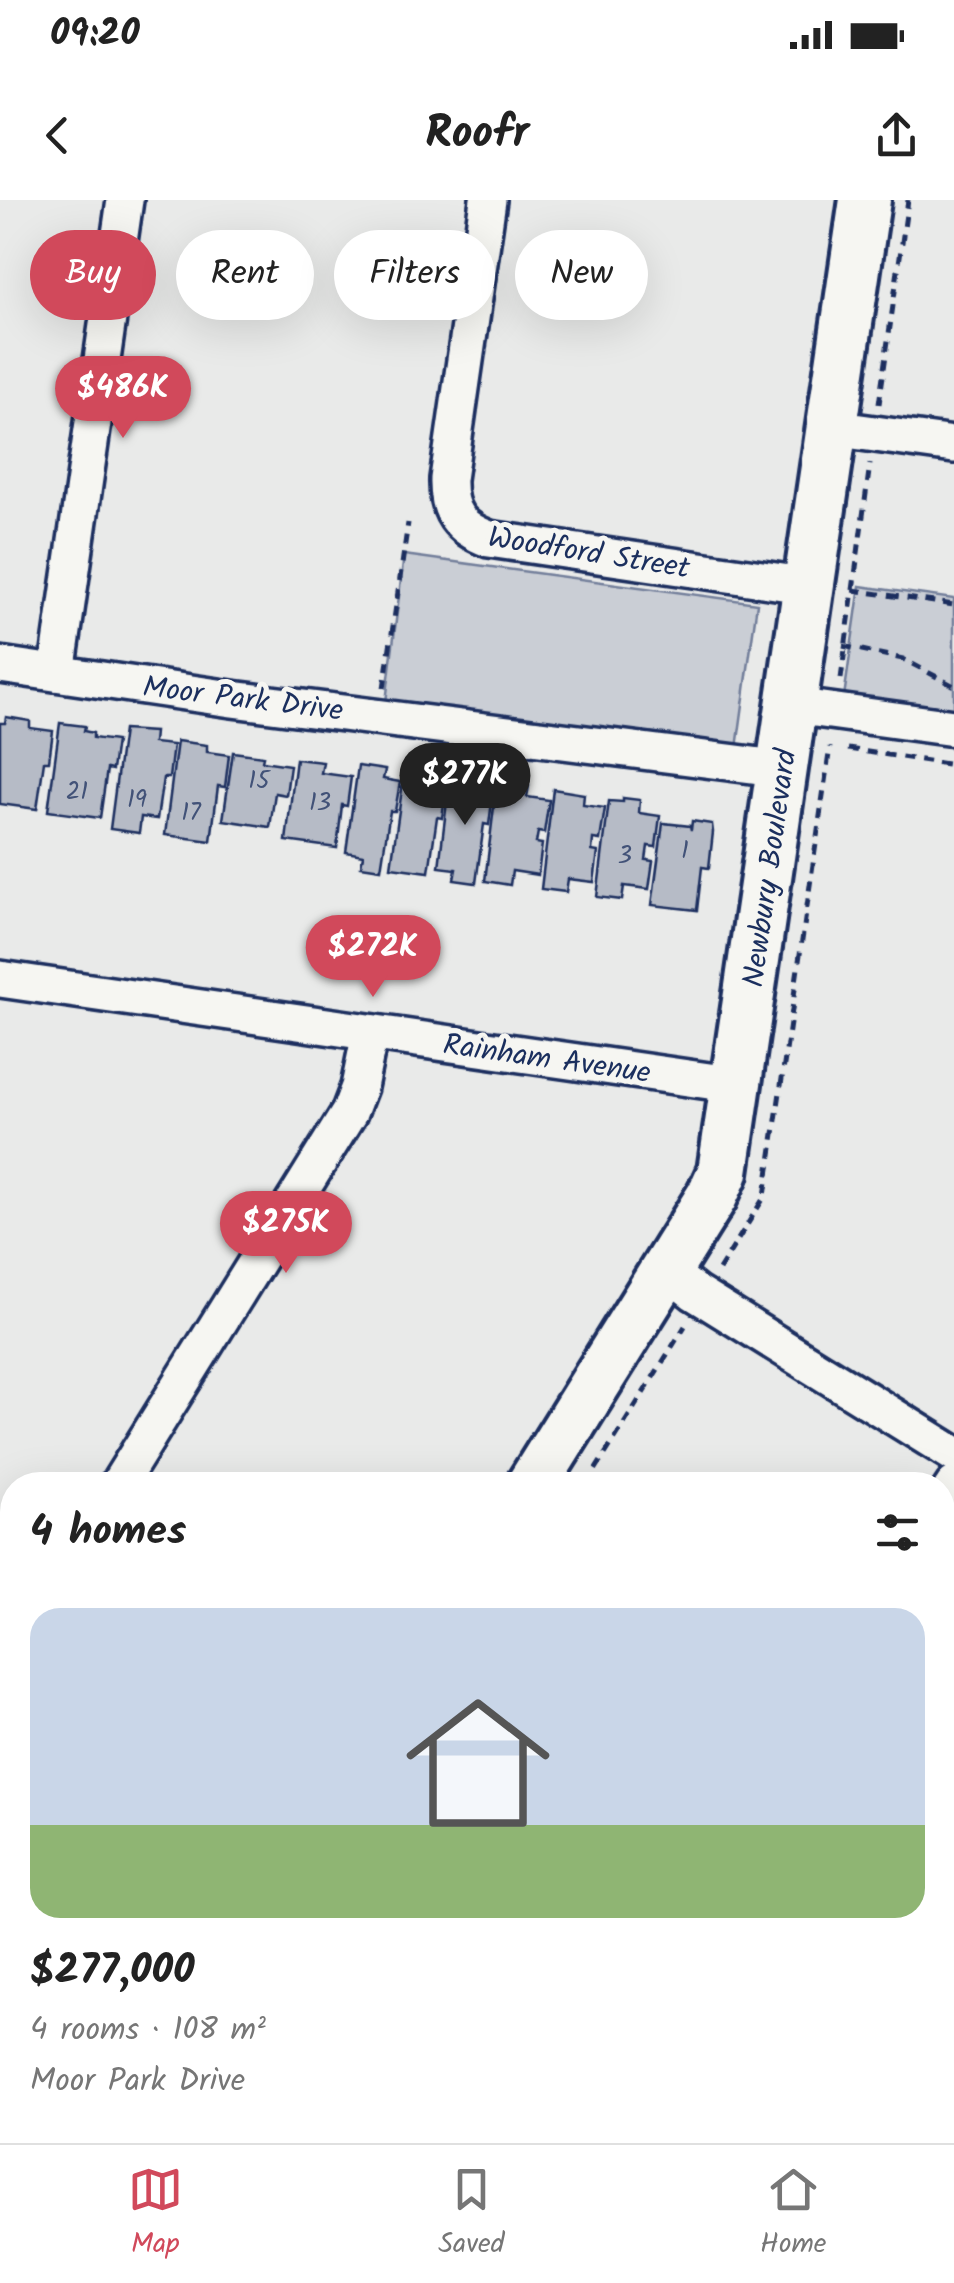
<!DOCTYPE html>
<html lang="en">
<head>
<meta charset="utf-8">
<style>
  :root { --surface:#fff; --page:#f6f6f6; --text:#222; --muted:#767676; --line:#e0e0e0; --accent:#d1495b }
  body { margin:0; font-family:Kalam,sans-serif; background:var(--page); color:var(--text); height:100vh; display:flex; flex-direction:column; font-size:38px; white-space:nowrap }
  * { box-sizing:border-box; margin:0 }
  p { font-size:32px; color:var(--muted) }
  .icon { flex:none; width:55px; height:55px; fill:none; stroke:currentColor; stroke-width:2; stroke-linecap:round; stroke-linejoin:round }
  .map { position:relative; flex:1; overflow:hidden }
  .sheet { position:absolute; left:0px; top:1272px; width:955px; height:672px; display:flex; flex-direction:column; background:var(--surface); border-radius:40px 40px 0 0; box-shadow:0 10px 40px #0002 }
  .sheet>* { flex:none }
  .banner { position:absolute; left:30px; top:30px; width:895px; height:90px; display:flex; gap:20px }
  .price { position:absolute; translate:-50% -85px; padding:0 22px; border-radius:35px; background:var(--accent); color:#fff; font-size:32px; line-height:65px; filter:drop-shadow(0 2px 5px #0008) }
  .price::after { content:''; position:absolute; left:50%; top:60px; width:30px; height:22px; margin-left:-15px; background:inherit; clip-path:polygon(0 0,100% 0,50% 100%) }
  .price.on { background:#222; color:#fff }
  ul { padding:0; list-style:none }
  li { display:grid; align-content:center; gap:20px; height:530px; padding:0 30px }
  li span { display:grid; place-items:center; height:310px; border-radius:30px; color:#555 }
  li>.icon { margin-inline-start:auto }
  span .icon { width:180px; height:180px; fill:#fffc; stroke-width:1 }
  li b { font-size:42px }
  h2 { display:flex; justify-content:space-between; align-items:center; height:120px; padding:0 30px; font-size:42px }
  .tag { padding:0 35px; border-radius:45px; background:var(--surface); box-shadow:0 10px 40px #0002; font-size:35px; line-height:90px }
  .tag.on { background:var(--accent); color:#fff }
  .status { display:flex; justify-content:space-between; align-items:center; height:70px; padding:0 50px; background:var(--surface); direction:ltr }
  .status svg { height:28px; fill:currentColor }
  header { display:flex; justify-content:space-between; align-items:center; height:130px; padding:0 30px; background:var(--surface); font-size:45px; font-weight:700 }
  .dock { display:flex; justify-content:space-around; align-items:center; height:140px; border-top:2px solid var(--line); background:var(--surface); font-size:28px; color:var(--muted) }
  .dock a { display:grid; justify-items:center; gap:5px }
  .dock .on { color:var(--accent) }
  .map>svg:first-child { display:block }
  .green { fill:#caced5; stroke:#727e9a; stroke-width:2.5 }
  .building { fill:#b6bbc6; stroke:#1b2f5e; stroke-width:2.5 }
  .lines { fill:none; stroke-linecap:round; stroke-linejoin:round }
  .street-casing { stroke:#1b2f5e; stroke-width:42 }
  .secondary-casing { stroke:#1b2f5e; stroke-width:58 }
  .path { stroke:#1b2f5e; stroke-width:5; stroke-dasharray:10 8; stroke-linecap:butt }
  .street { stroke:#f6f6f2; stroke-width:35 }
  .secondary { stroke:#f6f6f2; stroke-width:50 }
  .labels { text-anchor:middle; stroke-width:10; stroke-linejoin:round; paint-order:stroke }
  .number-label { font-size:25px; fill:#425278 }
  .street-label { font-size:30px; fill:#1b2f5e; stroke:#f6f6f2 }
</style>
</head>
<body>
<div class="status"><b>09:20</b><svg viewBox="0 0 49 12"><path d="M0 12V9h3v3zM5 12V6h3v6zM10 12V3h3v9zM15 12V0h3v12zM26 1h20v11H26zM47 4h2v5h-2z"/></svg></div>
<header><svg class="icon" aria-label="back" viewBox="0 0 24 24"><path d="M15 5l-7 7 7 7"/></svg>Roofr<svg class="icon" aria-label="share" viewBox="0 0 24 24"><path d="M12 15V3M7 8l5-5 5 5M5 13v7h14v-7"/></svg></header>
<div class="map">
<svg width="954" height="1943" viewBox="0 0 954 1943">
  <rect width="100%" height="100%" fill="#e9eae9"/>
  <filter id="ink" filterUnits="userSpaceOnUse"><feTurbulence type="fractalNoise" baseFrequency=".01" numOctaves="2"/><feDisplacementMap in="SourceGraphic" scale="20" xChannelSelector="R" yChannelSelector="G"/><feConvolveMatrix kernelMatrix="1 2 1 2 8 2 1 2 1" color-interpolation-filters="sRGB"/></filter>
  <g filter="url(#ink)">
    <g class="green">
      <path d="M404,355l353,48 -20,145 -351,-46z"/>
      <path d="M860,386l94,13v114l-110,-16z"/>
    </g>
    <g class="building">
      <path d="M6,517l24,4v7l23,3 -4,30h-5l-7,48 -37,-5v-81h5z"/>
      <path d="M60,523l25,3 -1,5 9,2v5l23,3 -4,29 -5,-1 -7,49 -52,-7z"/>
      <path d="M123,530l31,2 -1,11 20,2 -4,33h-6l-6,41 -16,-2 -2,16 -29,-4z"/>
      <path d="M177,541l30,4v7l22,3 -4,32 -7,-1 -7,55 -46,-6z"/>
      <path d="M233,552l30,4 -1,5 28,4 -4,30 -11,-2 -5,34 -47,-7z"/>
      <path d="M296,559l27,3 -2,11 30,4 -4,29 -5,-1 -5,43 -51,-7z"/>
      <path d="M358,566l27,4 -2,9 17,3 -5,29h-5l-9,58 -20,-3 2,-11 -17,-3z"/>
      <path d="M404,575l27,4 -2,7 17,3 -4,29 -5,-1 -8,55 -38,-5z"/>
      <path d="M450,577l31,4 -1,10 13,2 -4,32 -5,-1 -8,59 -22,-3 2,-11 -17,-2z"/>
      <path d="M497,582l32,4 -2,11 22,3 -5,33 -6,-1 -2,11 6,1 -4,31 -26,-4 -2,14 -25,-4z"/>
      <path d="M553,589l31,5 -1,11 22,3 -5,32 -7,-1 -1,12 6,1 -4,30 -26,-3 -2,13 -25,-3z"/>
      <path d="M623,598l17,2 -1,13 21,3 -4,31 -8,-1 -2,14 7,1 -4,28 -25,-3 -2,14 -25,-3 12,-96 14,1z"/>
      <path d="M692,621l20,3 1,8 -4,36 -7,-1 -5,43 -45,-5 11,-82 27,3 1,4z"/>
    </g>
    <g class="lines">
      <g class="street-casing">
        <g id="street">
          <path d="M488,0l-40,279c-1,33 11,49 41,60l321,47"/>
          <path d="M832,228l122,17"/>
          <path d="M0,465l232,34 552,70"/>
          <path d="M57,473l68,-473"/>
          <path d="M793,506l161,22"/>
          <path d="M0,779l737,106"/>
          <path d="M666,1070l29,23 259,161"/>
          <path d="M118,1285l231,-372 10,-26 11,-54"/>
          <path d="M942,1303l12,-18"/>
          <path d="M942,1363l12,7"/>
          <path d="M0,1474l12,-20"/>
          <path d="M623,1932l17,11"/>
          <path d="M948,1943l6,-9"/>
        </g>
      </g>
      <g class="secondary-casing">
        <g id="secondary">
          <path d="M532,1285l180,-289 11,-24 142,-972"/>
          <path d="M0,1697l12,8"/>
          <path d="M387,1932l17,11"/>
          <path d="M111,1943l8,-11"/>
        </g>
      </g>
      <g class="path">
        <path d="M879,204l29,-204"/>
        <path d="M853,390l17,-126"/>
        <path d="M843,446l60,13 51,27"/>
        <path d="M841,479l12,-89 101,15"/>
        <path d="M384,488l24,-165"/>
        <path d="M848,549l106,16"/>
        <path d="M719,1070l46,-74 65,-449"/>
        <path d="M586,1285l99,-159"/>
        <path d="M0,1574l12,8"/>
        <path d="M0,1746l12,9"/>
        <path d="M281,1932l17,11"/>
        <path d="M562,1932l18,11"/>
        <path d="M165,1943l9,-11"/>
      </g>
      <use href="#street" class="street"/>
      <use href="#secondary" class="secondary"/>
    </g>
  </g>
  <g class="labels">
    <g class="number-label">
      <text x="259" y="588">15</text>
      <text x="77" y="599">21</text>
      <text x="137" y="607">19</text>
      <text x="320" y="610">13</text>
      <text x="191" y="620">17</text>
      <text x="685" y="658">1</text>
      <text x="625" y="663">3</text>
    </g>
    <g class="street-label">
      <text transform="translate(589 352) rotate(9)" y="10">Woodford Street</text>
      <text transform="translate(243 498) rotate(7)" y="10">Moor Park Drive</text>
      <text transform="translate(769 668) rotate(-82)" y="10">Newbury Boulevard</text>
      <text transform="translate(547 858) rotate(8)" y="10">Rainham Avenue</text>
    </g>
  </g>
</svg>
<b class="price" style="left:123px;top:241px">$486K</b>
<b class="price on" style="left:465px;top:628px">$277K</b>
<b class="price" style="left:373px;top:800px">$272K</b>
<b class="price" style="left:286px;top:1076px">$275K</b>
<div class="banner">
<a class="tag on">Buy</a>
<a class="tag">Rent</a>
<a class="tag">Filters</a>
<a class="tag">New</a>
</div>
<section class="sheet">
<h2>4 homes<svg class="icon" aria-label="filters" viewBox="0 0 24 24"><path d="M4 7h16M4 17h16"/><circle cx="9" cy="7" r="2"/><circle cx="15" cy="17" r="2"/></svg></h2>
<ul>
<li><span style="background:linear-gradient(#c9d6e8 70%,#8fb573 0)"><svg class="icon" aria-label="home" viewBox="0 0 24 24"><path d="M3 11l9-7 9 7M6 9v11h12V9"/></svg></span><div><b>$277,000</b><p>4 rooms · 108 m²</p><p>Moor Park Drive</p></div></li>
</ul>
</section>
</div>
<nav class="dock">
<a class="on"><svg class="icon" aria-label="map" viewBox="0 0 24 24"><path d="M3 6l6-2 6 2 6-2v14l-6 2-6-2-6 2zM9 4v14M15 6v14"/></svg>Map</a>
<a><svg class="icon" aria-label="saved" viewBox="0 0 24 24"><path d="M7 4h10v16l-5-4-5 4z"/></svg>Saved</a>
<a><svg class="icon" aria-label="home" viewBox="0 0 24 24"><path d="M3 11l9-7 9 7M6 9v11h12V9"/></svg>Home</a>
</nav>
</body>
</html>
